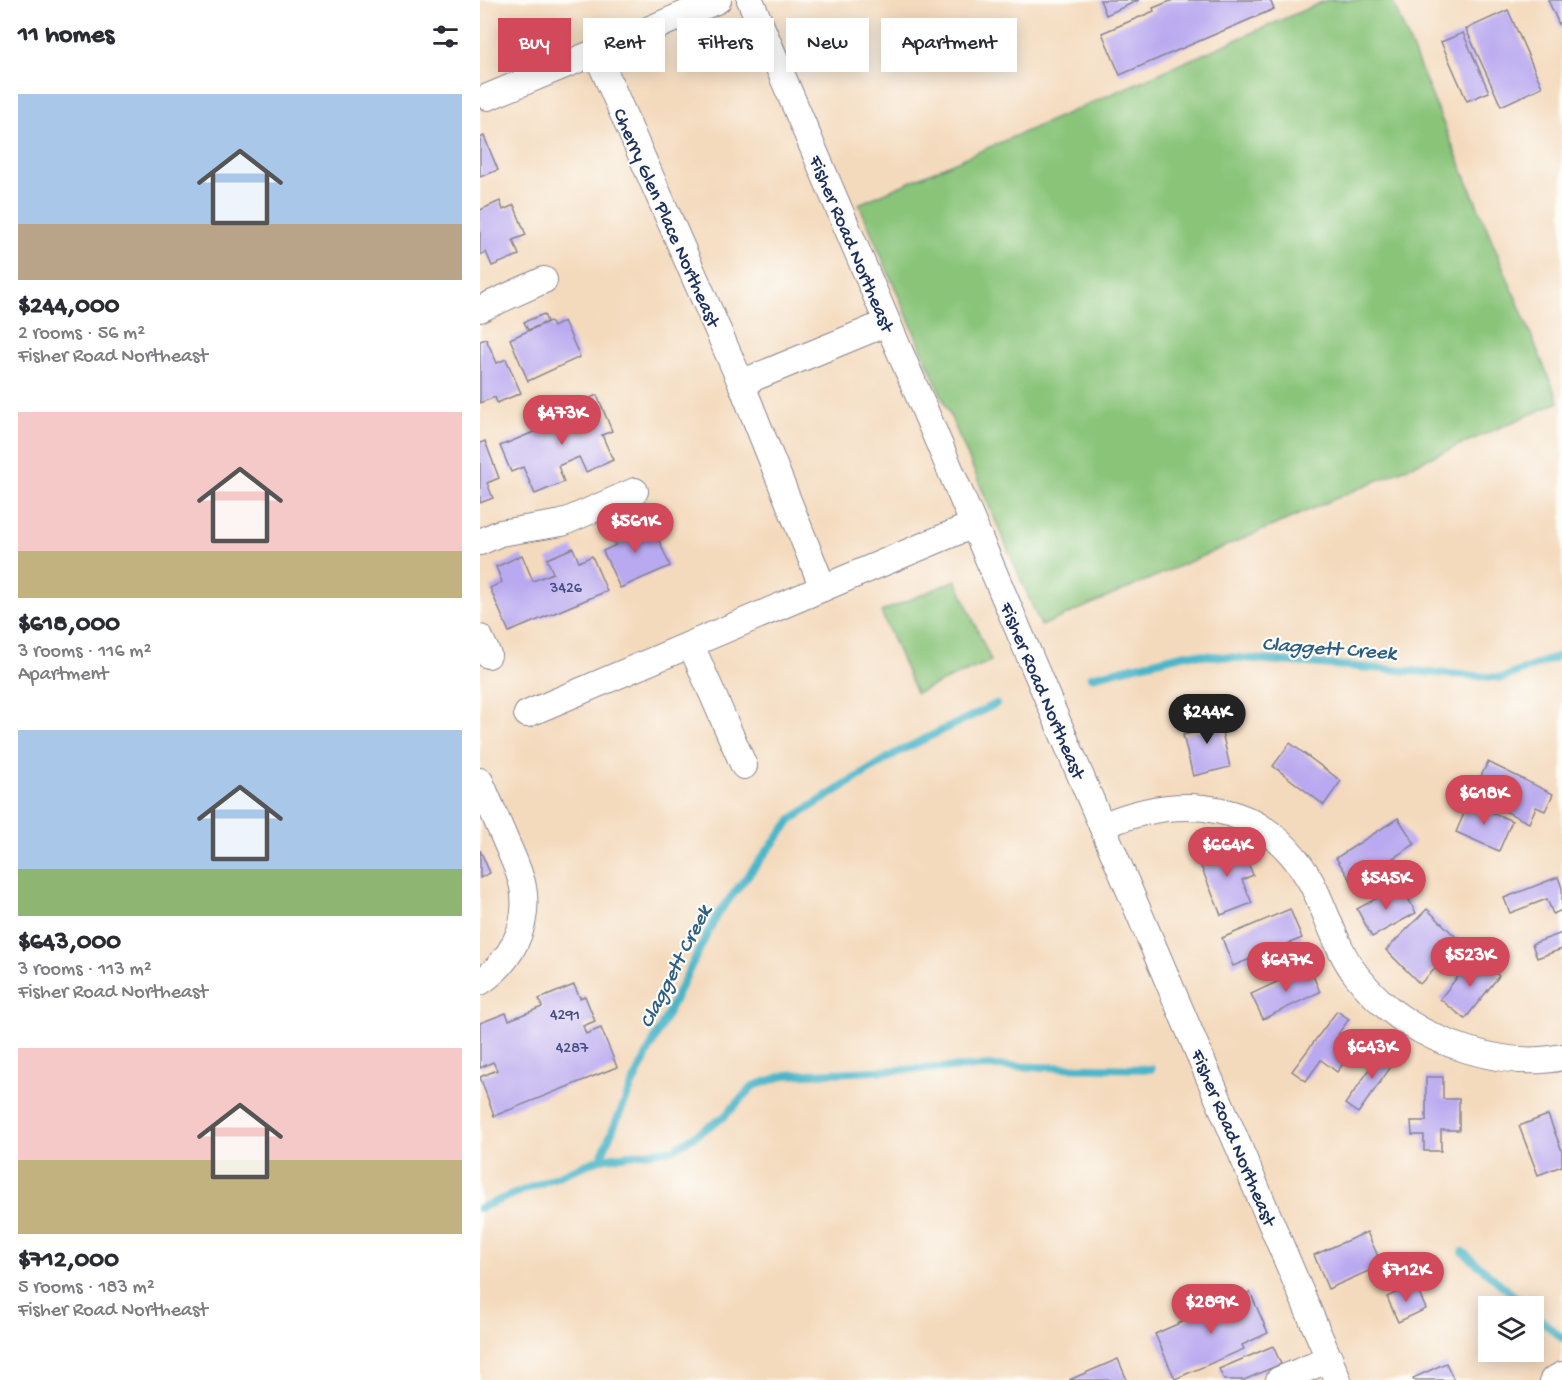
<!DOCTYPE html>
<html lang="en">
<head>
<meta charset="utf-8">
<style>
  :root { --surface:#fff; --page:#f7f7f7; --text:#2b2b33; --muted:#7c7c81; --accent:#d1495b }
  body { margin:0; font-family:"Gochi Hand",sans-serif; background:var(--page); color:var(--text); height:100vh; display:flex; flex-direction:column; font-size:22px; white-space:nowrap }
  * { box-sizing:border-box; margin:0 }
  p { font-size:20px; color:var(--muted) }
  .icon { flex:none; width:33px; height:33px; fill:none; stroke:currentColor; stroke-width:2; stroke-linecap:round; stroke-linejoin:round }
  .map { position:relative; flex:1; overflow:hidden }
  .sheet { display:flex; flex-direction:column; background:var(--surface); width:480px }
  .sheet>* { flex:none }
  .top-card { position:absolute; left:18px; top:18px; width:570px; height:54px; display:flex; gap:12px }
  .controls { position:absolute; left:998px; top:1296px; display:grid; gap:12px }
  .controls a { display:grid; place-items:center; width:66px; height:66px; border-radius:0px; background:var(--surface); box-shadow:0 3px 15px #0003; font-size:30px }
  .price { position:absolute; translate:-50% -51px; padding:0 14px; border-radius:21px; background:var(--accent); color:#fff; font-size:20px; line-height:39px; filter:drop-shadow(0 2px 3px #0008) }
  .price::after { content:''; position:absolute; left:50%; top:36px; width:18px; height:14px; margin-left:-9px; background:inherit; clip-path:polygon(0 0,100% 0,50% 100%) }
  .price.current { background:#222; color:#fff }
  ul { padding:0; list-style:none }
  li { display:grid; align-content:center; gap:12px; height:318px; padding:0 18px }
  li span { display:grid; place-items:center; height:186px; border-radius:0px; color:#555 }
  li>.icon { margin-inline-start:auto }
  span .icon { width:108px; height:108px; fill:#fffc; stroke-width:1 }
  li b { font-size:26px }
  h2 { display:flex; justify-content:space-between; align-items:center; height:72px; padding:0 18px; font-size:26px }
  .pill { padding:0 21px; border-radius:0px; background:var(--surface); box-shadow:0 3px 15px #0003; font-size:21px; line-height:54px }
  .pill.current { background:var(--accent); color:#fff }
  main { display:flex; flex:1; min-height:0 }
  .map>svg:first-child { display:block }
  .green { fill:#89c479; stroke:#527a6c; stroke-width:1.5 }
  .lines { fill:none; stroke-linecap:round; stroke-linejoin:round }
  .stream { stroke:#4cb6c9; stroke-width:8 }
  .building { fill:#b9a9f0 }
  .minor-casing { stroke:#88848e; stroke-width:28 }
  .minor { stroke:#fff; stroke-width:26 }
  .labels { text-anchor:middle; stroke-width:4.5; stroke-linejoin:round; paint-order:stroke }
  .number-label { font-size:16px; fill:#424e82 }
  .street-label { font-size:20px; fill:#1b2f5e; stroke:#fdfcf7 }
  .water-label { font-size:21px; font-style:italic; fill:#2c5e83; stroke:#fdfcf7 }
</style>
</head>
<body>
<main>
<section class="sheet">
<h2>11 homes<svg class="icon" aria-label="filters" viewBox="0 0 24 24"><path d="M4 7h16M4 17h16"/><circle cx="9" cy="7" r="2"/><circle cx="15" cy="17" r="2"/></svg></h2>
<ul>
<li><span style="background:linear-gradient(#a9c7e8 70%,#b9a48a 0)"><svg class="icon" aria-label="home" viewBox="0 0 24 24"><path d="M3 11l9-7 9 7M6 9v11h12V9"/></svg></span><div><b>$244,000</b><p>2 rooms · 56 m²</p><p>Fisher Road Northeast</p></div></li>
<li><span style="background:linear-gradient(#f6c9c9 75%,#c2b280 0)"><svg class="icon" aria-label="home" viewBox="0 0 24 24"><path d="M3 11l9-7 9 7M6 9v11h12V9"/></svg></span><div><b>$618,000</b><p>3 rooms · 116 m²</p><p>Apartment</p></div></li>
<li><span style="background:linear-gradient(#a9c7e8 75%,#8fb573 0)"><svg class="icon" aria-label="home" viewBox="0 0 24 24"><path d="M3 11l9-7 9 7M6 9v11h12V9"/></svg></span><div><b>$643,000</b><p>3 rooms · 113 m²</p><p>Fisher Road Northeast</p></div></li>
<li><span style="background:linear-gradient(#f6c9c9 60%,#c2b280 0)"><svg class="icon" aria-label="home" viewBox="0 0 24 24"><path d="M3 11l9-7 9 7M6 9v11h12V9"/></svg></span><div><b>$712,000</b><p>5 rooms · 183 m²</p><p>Fisher Road Northeast</p></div></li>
</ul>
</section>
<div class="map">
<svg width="1082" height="1380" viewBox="0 0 1082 1380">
  <rect width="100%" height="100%" fill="#fdfcf7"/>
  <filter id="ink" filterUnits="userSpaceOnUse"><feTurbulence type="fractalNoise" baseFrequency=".0167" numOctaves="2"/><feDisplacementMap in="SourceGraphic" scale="12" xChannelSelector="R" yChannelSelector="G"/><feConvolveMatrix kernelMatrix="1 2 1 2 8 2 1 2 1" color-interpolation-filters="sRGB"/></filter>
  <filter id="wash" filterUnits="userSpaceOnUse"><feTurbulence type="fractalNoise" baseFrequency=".008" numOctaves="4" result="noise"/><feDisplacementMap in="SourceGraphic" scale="24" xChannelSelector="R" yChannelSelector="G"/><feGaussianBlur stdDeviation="1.35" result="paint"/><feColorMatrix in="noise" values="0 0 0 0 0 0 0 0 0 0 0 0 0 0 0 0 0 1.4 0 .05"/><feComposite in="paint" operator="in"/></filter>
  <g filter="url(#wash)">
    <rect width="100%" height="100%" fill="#f4dabd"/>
    <g class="green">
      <path d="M847,0h65l167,402 -518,224 -182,-422z"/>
      <path d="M476,580l35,81 -75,32 -35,-81z"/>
    </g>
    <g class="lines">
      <g class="stream">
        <path d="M611,677l95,-23 316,24 60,-23"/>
        <path d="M120,1159l33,-76 83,-167 77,-98 103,-65 100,-49"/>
        <path d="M0,1208l120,-49 74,-10 50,-32 29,-31 33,-11 201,-9 164,3"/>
        <path d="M983,1252l63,54"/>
        <path d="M1053,1313l29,25"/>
      </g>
    </g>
    <g id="blocks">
      <g class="building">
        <path d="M620,0h39l-33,15z"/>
        <path d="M693,0h97l4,9 -154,66 -18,-42 52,-22 -1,-3z"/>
        <path d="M1068,0h14v31z"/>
        <path d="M1028,10l34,77 -41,19 -35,-77z"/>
        <path d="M983,33l26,59 -22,9 -26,-59z"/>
        <path d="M4,136l14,34 -18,7v-39z"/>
        <path d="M20,201l3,9 11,-5 12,30 -13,5 6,15 -27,11 -6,-14 -6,3v-45z"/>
        <path d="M64,314l3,8 -19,8 -4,-8z"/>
        <path d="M70,321l3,6 11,-6 16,36 -52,24 -18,-42z"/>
        <path d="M6,339l11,24 9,-4 15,34 -24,10 -2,-6 -15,6v-62z"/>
        <path d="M117,395l15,36 -10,4 11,25 -27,12 -7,-15 -21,9 6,16 -29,12 -12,-27 -12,5 -11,-26 75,-31 -3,-9z"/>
        <path d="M5,441l14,37 -12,5 6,15 -13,5v-60z"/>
        <path d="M155,519l7,15 12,-5 16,37 -50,22 -17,-37 13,-6 -7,-14z"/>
        <path d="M93,548l6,14 13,-6 15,35 -98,41 -19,-44 12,-6 -6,-15 26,-12 11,26 20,-8 -6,-14z"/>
        <path d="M736,705l14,62 -37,9 -10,-41 22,-5 -5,-22z"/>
        <path d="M810,743l51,38 -17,24 -51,-39z"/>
        <path d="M1008,762l65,32 -8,17 -9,-4 -7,16 -39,-19 9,-19 -18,-9z"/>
        <path d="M989,802l43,19 -13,30 -43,-19z"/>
        <path d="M918,818l17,26 -62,40 -17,-26z"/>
        <path d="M748,844l4,11 11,-5 10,25 -11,5 10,23 -31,12 -24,-58z"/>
        <path d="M0,850l10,23 -10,5z"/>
        <path d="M1078,877l4,11v22l-9,4 -6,-15 -37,14 -6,-15z"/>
        <path d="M921,885l15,28 -44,24 -15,-28z"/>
        <path d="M810,909l12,29 -69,28 -11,-28z"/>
        <path d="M947,909l34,33 -41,42 -34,-34z"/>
        <path d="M1082,933v16l-25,9 -5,-14z"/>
        <path d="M994,956l25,20 -34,43 -25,-20z"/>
        <path d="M829,967l11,25 -57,27 -12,-25z"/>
        <path d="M94,985l6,13 5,-2 10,25 -12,5 3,8 15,-6 16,39 -123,49 -14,-39 17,-7 -4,-8 -13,6v-45l26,-10 3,7 33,-13 -3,-8z"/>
        <path d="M857,1011l12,8 -11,15 18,13 -19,25 -16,-12 -15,21 -14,-10z"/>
        <path d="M905,1048l13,9 -40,56 -13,-9z"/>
        <path d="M946,1077h17v22h16v31h-18v21h-17v-16h-12l-1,-14h15z"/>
        <path d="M1068,1115l14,36v15l-24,9 -19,-49z"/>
        <path d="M887,1232l15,33 -54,24 -14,-34z"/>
        <path d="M935,1284l11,25 -28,13 -11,-25z"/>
        <path d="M770,1292l18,41 -26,12 2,4 -69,30 -20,-45z"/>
        <path d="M793,1346l8,18 -37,16h-20l-5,-11z"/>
        <path d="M638,1359l9,21h-58z"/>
        <path d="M966,1363l8,17h-40l-1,-2z"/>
      </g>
    </g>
  </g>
  <g filter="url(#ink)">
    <use href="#blocks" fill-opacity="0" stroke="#88848e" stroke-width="1.5"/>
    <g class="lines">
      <g class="minor-casing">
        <g id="minor">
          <path d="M238,0l-122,52 145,331 146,-60"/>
          <path d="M270,0l588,1380"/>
          <path d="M8,97l108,-45"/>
          <path d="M0,309l64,-29"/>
          <path d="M0,542l20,-9 62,-10 73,-32"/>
          <path d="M343,588l150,-63"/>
          <path d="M0,638l8,17"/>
          <path d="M211,645l53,121"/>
          <path d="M47,714l296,-126 -82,-205"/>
          <path d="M0,781c9,21 18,42 27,63 6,14 13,28 16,43 7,38 -12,75 -43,95"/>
          <path d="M622,826c80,-34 163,-26 209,56 16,30 25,67 46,94 30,38 66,60 111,74 30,9 64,14 94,7"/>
          <path d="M799,1380l51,-21"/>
          <path d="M1073,1380l9,-5"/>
        </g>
      </g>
      <use href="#minor" class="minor"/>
    </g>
  </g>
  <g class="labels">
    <g class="number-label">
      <text x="86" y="592">3426</text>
      <text x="85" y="1019">4291</text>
      <text x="92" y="1052">4287</text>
    </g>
    <g class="street-label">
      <text transform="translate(188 217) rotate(66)" y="7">Cherry Glen Place Northeast</text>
      <text transform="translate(373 243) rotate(67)" y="7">Fisher Road Northeast</text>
      <text transform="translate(564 690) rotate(67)" y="7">Fisher Road Northeast</text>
      <text transform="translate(755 1137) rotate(67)" y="7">Fisher Road Northeast</text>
    </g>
    <g class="water-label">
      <text transform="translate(849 647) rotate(4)" y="7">Claggett Creek</text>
      <text transform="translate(194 966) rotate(-63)" y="7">Claggett Creek</text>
    </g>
  </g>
</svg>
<div class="controls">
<a><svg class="icon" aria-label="layers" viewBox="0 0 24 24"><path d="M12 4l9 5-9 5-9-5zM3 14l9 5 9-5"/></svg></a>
</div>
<b class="price" style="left:82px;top:446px">$473K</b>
<b class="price" style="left:155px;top:554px">$561K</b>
<b class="price current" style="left:727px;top:745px">$244K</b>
<b class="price" style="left:1004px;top:826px">$618K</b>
<b class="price" style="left:747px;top:878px">$664K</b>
<b class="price" style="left:906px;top:911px">$545K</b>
<b class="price" style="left:990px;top:988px">$523K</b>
<b class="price" style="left:806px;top:993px">$647K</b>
<b class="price" style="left:892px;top:1080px">$643K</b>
<b class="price" style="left:926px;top:1303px">$712K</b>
<b class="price" style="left:731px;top:1335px">$289K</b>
<div class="top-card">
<a class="pill current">Buy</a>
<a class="pill">Rent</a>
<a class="pill">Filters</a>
<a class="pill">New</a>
<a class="pill">Apartment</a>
</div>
</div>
</main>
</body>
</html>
